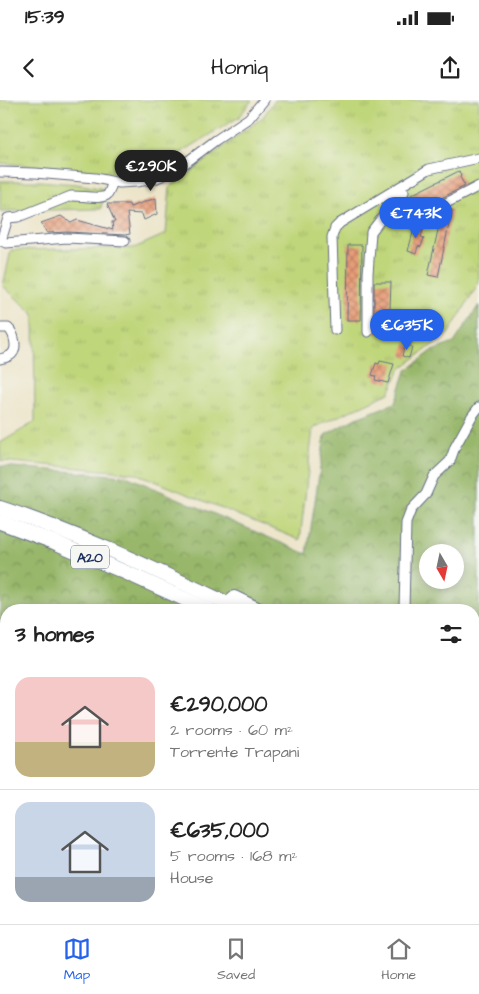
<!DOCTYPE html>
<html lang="en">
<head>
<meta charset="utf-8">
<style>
  :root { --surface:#fff; --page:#f6f6f6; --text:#222; --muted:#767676; --line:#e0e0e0; --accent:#2563eb }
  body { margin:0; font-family:"Architects Daughter",sans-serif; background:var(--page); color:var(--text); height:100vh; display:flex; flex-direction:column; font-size:19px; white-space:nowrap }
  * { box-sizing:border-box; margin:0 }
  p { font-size:16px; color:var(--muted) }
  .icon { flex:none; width:28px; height:28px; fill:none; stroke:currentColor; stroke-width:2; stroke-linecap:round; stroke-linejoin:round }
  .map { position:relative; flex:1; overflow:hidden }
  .details { position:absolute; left:0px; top:504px; width:480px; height:321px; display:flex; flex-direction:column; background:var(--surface); border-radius:20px 20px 0 0; box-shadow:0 2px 12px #0003 }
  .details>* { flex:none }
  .needle { width:32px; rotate:171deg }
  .controls { position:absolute; left:419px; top:444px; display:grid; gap:10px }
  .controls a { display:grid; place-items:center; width:45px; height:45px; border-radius:50%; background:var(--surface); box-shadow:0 2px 12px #0003; font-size:25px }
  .price { position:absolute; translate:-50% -42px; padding:0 11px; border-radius:18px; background:var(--accent); color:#fff; font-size:16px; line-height:32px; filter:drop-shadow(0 1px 2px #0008) }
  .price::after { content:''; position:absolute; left:50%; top:30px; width:15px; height:11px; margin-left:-8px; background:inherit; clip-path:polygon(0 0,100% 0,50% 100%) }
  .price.on { background:#222; color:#fff }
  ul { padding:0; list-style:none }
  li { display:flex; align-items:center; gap:15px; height:125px; padding:0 15px }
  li+li { border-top:1px solid var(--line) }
  li span { display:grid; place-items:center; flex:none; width:140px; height:100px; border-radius:15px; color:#555 }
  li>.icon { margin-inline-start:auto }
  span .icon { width:60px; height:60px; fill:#fffc; stroke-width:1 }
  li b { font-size:21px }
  h2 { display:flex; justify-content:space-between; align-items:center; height:60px; padding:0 15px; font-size:21px }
  .status { display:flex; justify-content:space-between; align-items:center; height:35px; padding:0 25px; background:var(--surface); direction:ltr }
  .status svg { height:14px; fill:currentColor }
  header { display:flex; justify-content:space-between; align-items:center; height:65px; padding:0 15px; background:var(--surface); font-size:22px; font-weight:600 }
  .tab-bar { display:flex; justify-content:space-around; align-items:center; height:70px; border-top:1px solid var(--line); background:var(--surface); font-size:14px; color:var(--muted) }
  .tab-bar a { display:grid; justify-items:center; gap:2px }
  .tab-bar .on { color:var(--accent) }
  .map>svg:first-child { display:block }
  .built { fill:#f7d0ca }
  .grass { fill:url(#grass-tufts); stroke:#6e826c }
  .forest { fill:url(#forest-crowns); stroke:#5a7364; fill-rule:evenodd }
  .park { fill:#c0d67a; stroke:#6e826c }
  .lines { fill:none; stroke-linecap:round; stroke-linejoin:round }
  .stream { stroke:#52b5d0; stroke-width:2 }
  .building { fill:url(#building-cross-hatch) }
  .minor-casing { stroke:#646e83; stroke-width:11 }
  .major-casing { stroke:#646e83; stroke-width:13 }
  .highway-casing { stroke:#646e83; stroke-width:16 }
  .minor { stroke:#fff; stroke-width:9 }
  .major { stroke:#fff; stroke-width:11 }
  .highway { stroke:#fff; stroke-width:14 }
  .labels { text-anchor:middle; stroke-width:4; stroke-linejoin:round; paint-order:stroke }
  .shield { fill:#f6f6f2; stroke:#5d6b8a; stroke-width:1 }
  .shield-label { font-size:14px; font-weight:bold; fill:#1b2f5e }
</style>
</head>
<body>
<div class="status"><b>15:39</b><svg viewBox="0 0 49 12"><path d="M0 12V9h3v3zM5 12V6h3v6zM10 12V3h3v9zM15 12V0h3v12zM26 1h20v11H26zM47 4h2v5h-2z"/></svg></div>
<header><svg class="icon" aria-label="back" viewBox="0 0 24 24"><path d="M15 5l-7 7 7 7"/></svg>Homiq<svg class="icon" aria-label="share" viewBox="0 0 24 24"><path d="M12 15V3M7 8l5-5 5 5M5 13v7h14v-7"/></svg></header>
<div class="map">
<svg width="479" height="824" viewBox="0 0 479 824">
  <defs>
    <pattern id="grass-tufts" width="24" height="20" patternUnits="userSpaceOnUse" patternTransform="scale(1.25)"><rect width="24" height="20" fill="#c0d67a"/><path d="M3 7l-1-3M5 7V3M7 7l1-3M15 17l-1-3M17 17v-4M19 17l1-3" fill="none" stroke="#a4b86c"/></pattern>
    <pattern id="forest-crowns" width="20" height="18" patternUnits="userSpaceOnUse" patternTransform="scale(1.25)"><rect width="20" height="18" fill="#98b76a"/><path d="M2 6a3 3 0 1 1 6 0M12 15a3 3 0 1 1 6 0" fill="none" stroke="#7b955a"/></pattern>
    <pattern id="building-cross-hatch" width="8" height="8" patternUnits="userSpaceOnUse" patternTransform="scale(1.25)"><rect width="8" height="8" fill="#e89d78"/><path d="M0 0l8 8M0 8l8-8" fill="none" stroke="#bb8066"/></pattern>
  </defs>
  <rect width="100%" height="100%" fill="#f6f6f2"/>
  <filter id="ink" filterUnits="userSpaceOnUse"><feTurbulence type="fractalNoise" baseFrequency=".02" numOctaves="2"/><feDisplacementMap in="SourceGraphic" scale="10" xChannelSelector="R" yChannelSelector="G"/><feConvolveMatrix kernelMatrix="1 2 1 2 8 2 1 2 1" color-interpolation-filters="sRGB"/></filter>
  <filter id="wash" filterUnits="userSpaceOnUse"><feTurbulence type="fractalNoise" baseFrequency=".0096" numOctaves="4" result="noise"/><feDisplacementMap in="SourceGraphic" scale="20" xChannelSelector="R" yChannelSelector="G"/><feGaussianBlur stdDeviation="1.12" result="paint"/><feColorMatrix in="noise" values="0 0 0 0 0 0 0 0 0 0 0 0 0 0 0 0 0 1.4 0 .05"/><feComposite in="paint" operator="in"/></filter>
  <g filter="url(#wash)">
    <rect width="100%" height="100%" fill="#ece4c8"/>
    <g class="built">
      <path d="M0,691l6,1v104l-6,-1z"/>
      <path d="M120,819h257l-1,5h-207l-7,-2 -3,2h-11z"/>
    </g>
    <g class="grass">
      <path d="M0,0h252l-13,17 -88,54 -18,2h-20l-113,-10z"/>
      <path d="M275,0h204v183l-30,50 -49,36 -11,24 -76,35 -13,112 -165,-67 -134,-12 -1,-18 35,-21 -1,-108 -31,-28 8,-36 123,-2 32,-14 4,-47 93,-70z"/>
      <path d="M0,81h39l37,3 28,5 -3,20 -101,2z"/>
    </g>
    <path class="forest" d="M479,205v387h-5v-82h-468v67l-6,-8v-203l126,10 181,78 18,-119 29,-16 41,-16 11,-32 26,-20 22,-8zM428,452h27v28h-27z"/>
    <path class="park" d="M474,697l5,2v42l-5,-2z"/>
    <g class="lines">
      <path class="stream" d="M0,689l6,2"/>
    </g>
    <g id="blocks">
      <g class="building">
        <path d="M459,71l2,5 -1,1 5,9 -39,20 -7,1 -4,-7h-1l-3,-5z"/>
        <path d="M156,98l1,16 -13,6 -2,-6 -15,-1 3,21 -5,1 -58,-3 -20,1 -6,-10 20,-7 10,7 6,-3 36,10 -1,-8h3l-8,-18h22l1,3z"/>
        <path d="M448,109l4,1 -14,67 -10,-2 14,-63z"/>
        <path d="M415,125l9,2 -3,10 3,1 -3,9 -3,-1 -2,8 -8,-3z"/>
        <path d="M348,145h14l-1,75h-14z"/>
        <path d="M374,182h17l-2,51h-15z"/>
        <path d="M405,244l7,3 -3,11 -7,-2z"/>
        <path d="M380,261l14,3 -6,19 -13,-3 1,-4 -4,-1 4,-12 3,1z"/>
        <path d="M0,594l6,6v25l-6,-7z"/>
        <path d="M0,652l6,1v14l-6,-1z"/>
        <path d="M474,812l5,1v11h-31l-1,-5h27z"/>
        <path d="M226,819h44l13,3 -1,2h-57z"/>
        <path d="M388,819h45l-1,3v2h-44z"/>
      </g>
    </g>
  </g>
  <g filter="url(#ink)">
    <use href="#blocks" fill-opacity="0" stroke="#646e83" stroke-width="1"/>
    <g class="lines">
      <g class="minor-casing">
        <g id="minor">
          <path d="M0,72l35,1 60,5 25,5 16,-1 19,-3 18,-8 11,-7 32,-24 33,-22 15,-18"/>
          <path d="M113,82c-2,3 -3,10 -5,12 -5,7 -28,1 -37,2l-53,21 -10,1 -7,23 5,2 61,-5 58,3"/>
          <path d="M404,92l-5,11 2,9 9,3 21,-4 48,-25"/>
          <path d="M0,228h8c6,5 10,20 4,26 -3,3 -8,4 -12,5"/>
          <path d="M335,230l-3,-93 3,-9 5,-5 89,-54 50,-11"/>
          <path d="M368,232v-58l3,-42 21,-27 8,-18"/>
          <path d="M404,510l2,-87 5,-13 15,-16 8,-18 16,-15 5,-14 17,-31 7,-9"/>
          <path d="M0,672l6,1"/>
          <path d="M0,800l6,1"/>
          <path d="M94,819l26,5"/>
          <path d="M378,819v2h4v3"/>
          <path d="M0,824h1"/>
        </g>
      </g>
      <g class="major-casing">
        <g id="major">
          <path d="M474,755l5,2"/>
          <path d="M0,807l6,2"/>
          <path d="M0,816l6,1"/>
          <path d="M15,819l26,5"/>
          <path d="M57,819l26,5"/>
          <path d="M440,819v5"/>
        </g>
      </g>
      <g class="highway-casing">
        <g id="highway">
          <path d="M0,408c83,27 162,65 241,102"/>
          <path d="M0,422l54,20 73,31 82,37"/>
          <path d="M234,498l25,12"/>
          <path d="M474,607l5,2"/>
          <path d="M474,629l5,3"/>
        </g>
      </g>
      <use href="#minor" class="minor"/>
      <use href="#major" class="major"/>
      <use href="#highway" class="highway"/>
    </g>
  </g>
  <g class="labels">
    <rect class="shield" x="71" y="445.5" width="38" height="23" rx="4"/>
    <g class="shield-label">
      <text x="90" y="462">A20</text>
    </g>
  </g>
</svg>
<div class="controls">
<a><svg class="needle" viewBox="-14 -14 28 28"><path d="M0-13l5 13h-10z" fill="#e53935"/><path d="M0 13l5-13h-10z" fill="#767676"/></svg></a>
</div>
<b class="price on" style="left:151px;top:92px">€290K</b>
<b class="price" style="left:416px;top:139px">€743K</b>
<b class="price" style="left:407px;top:251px">€635K</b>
<section class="details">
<h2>3 homes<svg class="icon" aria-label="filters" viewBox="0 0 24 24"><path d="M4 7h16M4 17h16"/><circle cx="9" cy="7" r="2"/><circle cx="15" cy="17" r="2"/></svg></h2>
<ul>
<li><span style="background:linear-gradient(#f6c9c9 65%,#c2b280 0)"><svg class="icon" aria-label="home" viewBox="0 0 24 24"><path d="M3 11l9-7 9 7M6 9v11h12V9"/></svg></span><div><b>€290,000</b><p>2 rooms · 60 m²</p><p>Torrente Trapani</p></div></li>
<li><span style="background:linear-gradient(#c9d6e8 75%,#9aa5b1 0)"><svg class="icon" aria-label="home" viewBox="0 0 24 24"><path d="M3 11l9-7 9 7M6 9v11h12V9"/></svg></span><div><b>€635,000</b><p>5 rooms · 168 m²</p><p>House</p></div></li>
</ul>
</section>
</div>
<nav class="tab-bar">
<a class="on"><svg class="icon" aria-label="map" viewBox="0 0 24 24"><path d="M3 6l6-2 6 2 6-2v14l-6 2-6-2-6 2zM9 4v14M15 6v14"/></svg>Map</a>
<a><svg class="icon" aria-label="saved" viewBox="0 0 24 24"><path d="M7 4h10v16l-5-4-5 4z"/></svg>Saved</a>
<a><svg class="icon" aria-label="home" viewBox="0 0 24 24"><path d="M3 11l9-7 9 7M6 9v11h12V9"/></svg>Home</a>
</nav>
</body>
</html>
